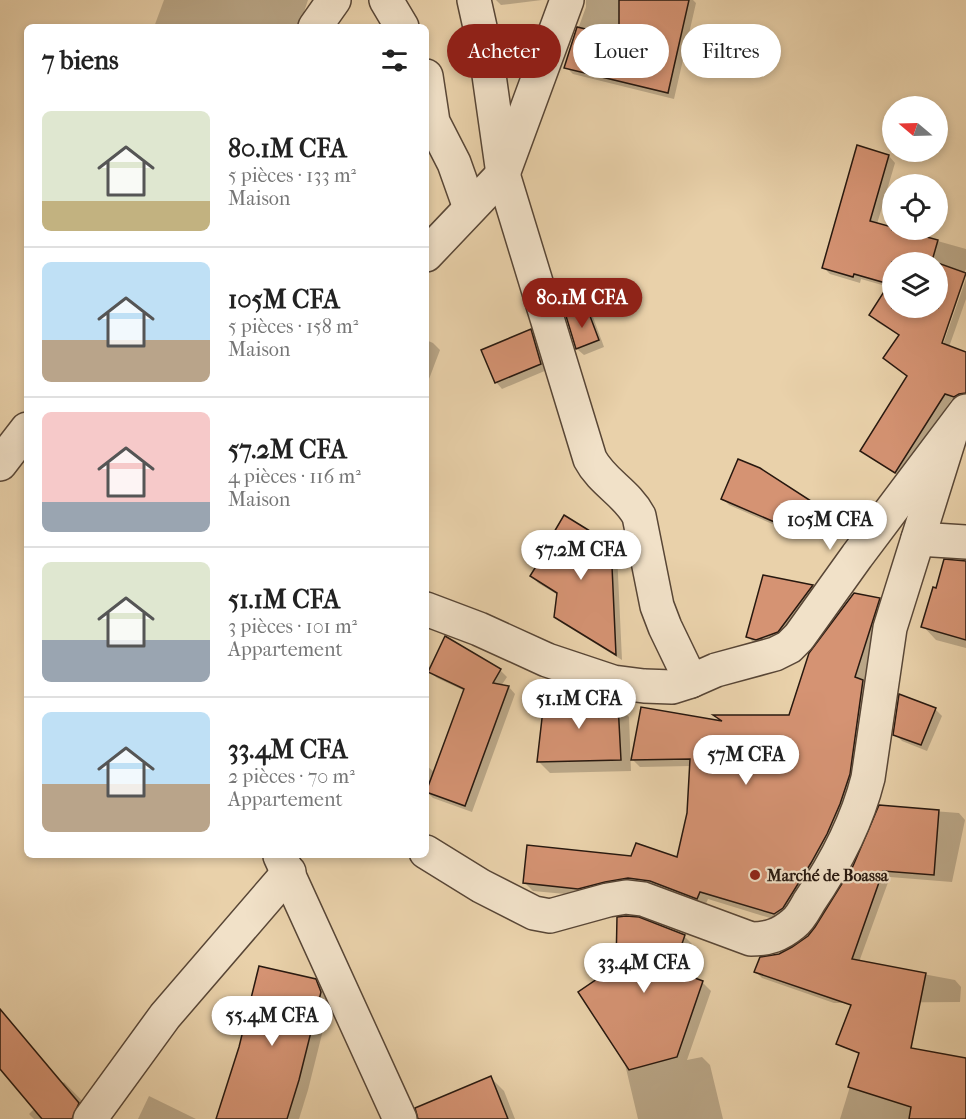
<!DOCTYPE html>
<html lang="fr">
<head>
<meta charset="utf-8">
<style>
  :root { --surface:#fff; --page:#f2f2f2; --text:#222; --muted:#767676; --line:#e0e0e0; --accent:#8f2418 }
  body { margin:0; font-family:"IM FELL French Canon",serif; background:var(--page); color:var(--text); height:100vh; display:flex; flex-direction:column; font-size:22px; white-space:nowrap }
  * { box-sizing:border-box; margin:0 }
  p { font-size:20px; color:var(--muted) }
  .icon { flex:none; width:33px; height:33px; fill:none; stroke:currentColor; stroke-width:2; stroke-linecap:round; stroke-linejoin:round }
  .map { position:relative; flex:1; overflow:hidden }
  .sheet { position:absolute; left:24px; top:24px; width:405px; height:834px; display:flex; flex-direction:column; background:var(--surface); border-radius:9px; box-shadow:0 3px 9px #0003 }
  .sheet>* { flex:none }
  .guide { position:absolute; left:447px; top:24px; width:429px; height:54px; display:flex; gap:12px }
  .needle { width:39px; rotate:289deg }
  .fabs { position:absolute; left:882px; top:96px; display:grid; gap:12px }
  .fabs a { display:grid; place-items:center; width:66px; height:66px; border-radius:50%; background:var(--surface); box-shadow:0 3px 9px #0003; font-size:30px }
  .price { position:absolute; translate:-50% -51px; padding:0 14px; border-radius:21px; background:#fff; color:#222; font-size:20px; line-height:39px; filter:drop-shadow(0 2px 3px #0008) }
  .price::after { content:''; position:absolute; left:50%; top:36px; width:18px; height:14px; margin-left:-9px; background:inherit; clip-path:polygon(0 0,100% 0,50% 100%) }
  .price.active { background:var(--accent); color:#fff }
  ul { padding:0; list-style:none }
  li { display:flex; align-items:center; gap:18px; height:150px; padding:0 18px }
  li+li { border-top:2px solid var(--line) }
  li span { display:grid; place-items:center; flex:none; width:168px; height:120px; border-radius:9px; color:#555 }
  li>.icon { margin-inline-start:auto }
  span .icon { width:72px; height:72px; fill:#fffc; stroke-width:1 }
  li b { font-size:26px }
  h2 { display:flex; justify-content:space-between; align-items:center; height:72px; padding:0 18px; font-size:26px }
  .chip { padding:0 21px; border-radius:27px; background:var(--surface); box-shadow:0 3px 9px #0003; font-size:21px; line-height:54px }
  .chip.active { background:var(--accent); color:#fff }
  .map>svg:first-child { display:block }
  .shadow { fill:#0003; fill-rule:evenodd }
  .building { fill:#d59373; stroke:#27180f; stroke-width:1.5 }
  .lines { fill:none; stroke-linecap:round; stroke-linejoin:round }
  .minor-casing { stroke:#584636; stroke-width:36 }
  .minor { stroke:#f1e1c8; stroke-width:33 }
  .poi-dot { fill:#8f2418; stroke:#f1e1c8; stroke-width:2 }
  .labels { text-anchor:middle; stroke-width:4.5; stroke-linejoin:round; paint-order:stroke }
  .poi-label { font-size:16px; font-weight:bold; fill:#27180f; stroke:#f1e1c8; text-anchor:start }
</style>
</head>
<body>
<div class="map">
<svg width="966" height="1119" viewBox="0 0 966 1119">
  <rect width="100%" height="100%" fill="#e9d1aa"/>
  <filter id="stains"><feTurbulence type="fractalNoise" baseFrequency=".00333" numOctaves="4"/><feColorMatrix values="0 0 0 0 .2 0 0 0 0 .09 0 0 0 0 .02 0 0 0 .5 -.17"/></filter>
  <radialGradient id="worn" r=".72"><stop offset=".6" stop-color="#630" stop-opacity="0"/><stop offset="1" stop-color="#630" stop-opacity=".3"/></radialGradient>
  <g class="shadow">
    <path d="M164,0h144l-9,27h-145z"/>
    <path d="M496,0h46l-41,5z"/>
    <path d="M586,0h107l3,3 -22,96 -101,-25 -7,-7 4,-16 16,-44z"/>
    <path d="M858,147l31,9 6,7 -18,61 89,25v20l-28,80 3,1 25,-71v20l-17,48 17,7v46l-5,3 -9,-4 -50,79 -33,-21 -7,-7 46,-73 -23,-19 15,-22 -23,-14 -6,-7 18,-28 -28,-8 -1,4 -30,-9 -6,-6zM892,262h46v46h-46z"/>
    <path d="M587,310l6,7 11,30 -20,8 -7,-6 -9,-32z"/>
    <path d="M530,331l7,7 10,32 -45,19 -6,-7z"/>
    <path d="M426,340l7,3 7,7 -14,37z"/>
    <path d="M759,470l51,32 7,7 -17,27 -71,-31 -7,-7z"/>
    <path d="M610,546l7,7 5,107 -60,-37 -7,-7 3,-21 -20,-12 -6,-7z"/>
    <path d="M966,565v83l-30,-8 -13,-14 14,-37z"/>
    <path d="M764,576l49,10 6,6 -35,46 -30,5 -7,-7z"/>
    <path d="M879,599l8,9 -23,74 7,8 -29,138 -59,94 -75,-23 -3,7 -118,-10 -54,-5 -9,-9 108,-24 46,1 11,-46 2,-47 -51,1 -8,-8 90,-37 -5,-5h73z"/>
    <path d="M500,670l7,7 -6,9 8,1 6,7 -43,118 -39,-14 -7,-7v-26l8,7 31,-81 -28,-13 -7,-6z"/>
    <path d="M617,705l12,12 2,54 -81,2 -12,-12z"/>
    <path d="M935,709l7,7 -15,35 -25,-10 -7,-7z"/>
    <path d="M880,807l79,6 6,7 -13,62 -62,-5 -31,85 96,18 6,7 -1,15 -126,1 -72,-25 -7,-7 54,-34 45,-70z"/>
    <path d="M684,936l8,8 -10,31 21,8 8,8 -24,69 15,-3 8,8 13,54h-85l-14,-59z"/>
    <path d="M315,981l10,9 5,12 -22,88 -9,29h-81z"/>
    <path d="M0,1009l62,75 2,-2 26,27 -6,10h-50l-5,-5 6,-6 -35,-41z"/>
    <path d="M864,1041l102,19v59h-126z"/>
    <path d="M491,1078l13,13 11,28h-89z"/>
    <path d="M149,1096l47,23h-58z"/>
  </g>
  <g class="building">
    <path d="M619,0h70l-21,93 -104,-25 13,-41 42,10z"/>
    <path d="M857,145l32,10 -19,66 22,6v3h9l37,10 -6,21 4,1h-44v46h46v-45l28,10 -24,70 24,9v41l-7,1 -5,3 -9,-3 -50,79 -35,-22 47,-75 -24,-18 16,-23 -30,-20 20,-31 -35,-10 -1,3 -31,-9z"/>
    <path d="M587,308l12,32 -23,9 -10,-33z"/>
    <path d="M531,329l10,35 -46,19 -14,-33z"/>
    <path d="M738,459l22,9 51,33 -18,29 -72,-31z"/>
    <path d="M564,515l47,29 5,111 -62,-38 3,-24 -27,-17 15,-24 -2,-1z"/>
    <path d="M944,559l22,2v79l-45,-13 12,-40 3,1z"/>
    <path d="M763,575l50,10 -35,47 -22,8 -10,-3z"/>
    <path d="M854,593l26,5 -25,79 8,3 -13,94 -10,30 -13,30 -16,29 -28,45 -9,6 -74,-22 -3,7 -47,-18 -22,-3 -23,4 -27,7 -55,-6 4,-38 104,11 5,-13 41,14 10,-44 3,-54 -59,1 10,-53 81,14 -9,-6h76l20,-62z"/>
    <path d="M445,636l56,33 -8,14 16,3 -44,120 -39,-14 38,-103 -36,-17z"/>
    <path d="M545,692l73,12 3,56 -84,2z"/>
    <path d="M899,694l37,14 -15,37 -28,-10z"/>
    <path d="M879,805l60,5 -5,65 -51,-4 -31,88 74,14 -15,75 55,10v61h-57l2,-12 -63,-20 11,-34 -23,-9 15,-39 -97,-33 6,-15 19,-3 13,-7 16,-11 7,-9 38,-61z"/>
    <path d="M626,916l13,1 46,18 -12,35 30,11 -26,76 -48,13 -51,-78 38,-26 1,-49z"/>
    <path d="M259,966l57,13 5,13 -22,88 -12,39h-71l23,-72z"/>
    <path d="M0,1009l79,94 -7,16h-30l-42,-50z"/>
    <path d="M491,1076l17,43h-90l-3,-11z"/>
  </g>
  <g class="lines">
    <g class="minor-casing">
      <g id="minor">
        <path d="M386,0l16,27"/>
        <path d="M474,0l12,54 17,120 87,285c12,23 37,34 49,57l18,90 8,21 26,54"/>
        <path d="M315,27l19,-27"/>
        <path d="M426,76l7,46 21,41 16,45"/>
        <path d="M426,255l77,-81 64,-174"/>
        <path d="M0,464l27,-35"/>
        <path d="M918,539l48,3"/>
        <path d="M426,609l53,20 68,31 66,22 31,4 28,1 19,-6 25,-11 59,-16 14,-7 10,-10 58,-81 109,-145"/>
        <path d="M426,852l55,34 53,27 16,3 58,-16 18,-3 17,2 108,40c17,0 29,-4 42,-15 7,-5 12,-15 16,-22 26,-38 48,-80 59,-124l22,-150 61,-195"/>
        <path d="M280,856l120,263"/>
        <path d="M90,1119l75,-103 124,-144"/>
      </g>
    </g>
    <use href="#minor" class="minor"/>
  </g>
  <circle class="poi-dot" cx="755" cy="875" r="6"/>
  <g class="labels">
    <g class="poi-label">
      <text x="767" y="881">Marché de Boassa</text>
    </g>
  </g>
  <rect width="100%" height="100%" filter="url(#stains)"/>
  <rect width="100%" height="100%" fill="url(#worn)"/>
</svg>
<div class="fabs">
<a><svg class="needle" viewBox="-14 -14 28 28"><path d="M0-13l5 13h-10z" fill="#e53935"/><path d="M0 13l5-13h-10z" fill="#767676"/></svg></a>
<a><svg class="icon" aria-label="locate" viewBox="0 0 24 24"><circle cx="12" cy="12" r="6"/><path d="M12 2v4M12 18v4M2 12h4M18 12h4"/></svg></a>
<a><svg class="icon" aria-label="layers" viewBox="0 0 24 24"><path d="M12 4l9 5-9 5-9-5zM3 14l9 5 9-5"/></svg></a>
</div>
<b class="price active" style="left:582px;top:329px">80.1M CFA</b>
<b class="price" style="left:830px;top:551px">105M CFA</b>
<b class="price" style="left:581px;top:581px">57.2M CFA</b>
<b class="price" style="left:579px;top:730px">51.1M CFA</b>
<b class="price" style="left:746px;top:786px">57M CFA</b>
<b class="price" style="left:644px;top:994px">33.4M CFA</b>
<b class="price" style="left:272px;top:1047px">55.4M CFA</b>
<div class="guide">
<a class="chip active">Acheter</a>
<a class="chip">Louer</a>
<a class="chip">Filtres</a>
</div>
<section class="sheet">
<h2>7 biens<svg class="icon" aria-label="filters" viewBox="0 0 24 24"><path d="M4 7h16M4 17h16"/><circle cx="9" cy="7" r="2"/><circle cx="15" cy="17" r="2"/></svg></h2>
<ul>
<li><span style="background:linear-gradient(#dfe7d0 75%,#c2b280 0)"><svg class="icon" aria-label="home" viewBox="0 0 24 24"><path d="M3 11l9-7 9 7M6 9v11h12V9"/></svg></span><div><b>80.1M CFA</b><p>5 pièces · 133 m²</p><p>Maison</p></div></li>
<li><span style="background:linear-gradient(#bfe0f5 65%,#b9a48a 0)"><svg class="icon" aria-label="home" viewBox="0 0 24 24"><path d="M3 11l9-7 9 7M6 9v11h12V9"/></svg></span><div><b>105M CFA</b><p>5 pièces · 158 m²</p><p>Maison</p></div></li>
<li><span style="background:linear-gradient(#f6c9c9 75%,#9aa5b1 0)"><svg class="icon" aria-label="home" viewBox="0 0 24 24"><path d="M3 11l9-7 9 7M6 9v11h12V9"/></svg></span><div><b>57.2M CFA</b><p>4 pièces · 116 m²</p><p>Maison</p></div></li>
<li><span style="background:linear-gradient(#dfe7d0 65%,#9aa5b1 0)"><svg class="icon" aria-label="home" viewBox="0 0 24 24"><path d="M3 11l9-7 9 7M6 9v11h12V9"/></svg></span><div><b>51.1M CFA</b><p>3 pièces · 101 m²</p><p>Appartement</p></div></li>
<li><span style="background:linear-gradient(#bfe0f5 60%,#b9a48a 0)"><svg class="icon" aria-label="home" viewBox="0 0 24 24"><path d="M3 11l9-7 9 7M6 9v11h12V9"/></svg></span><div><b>33.4M CFA</b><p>2 pièces · 70 m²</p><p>Appartement</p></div></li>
</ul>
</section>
</div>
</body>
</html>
